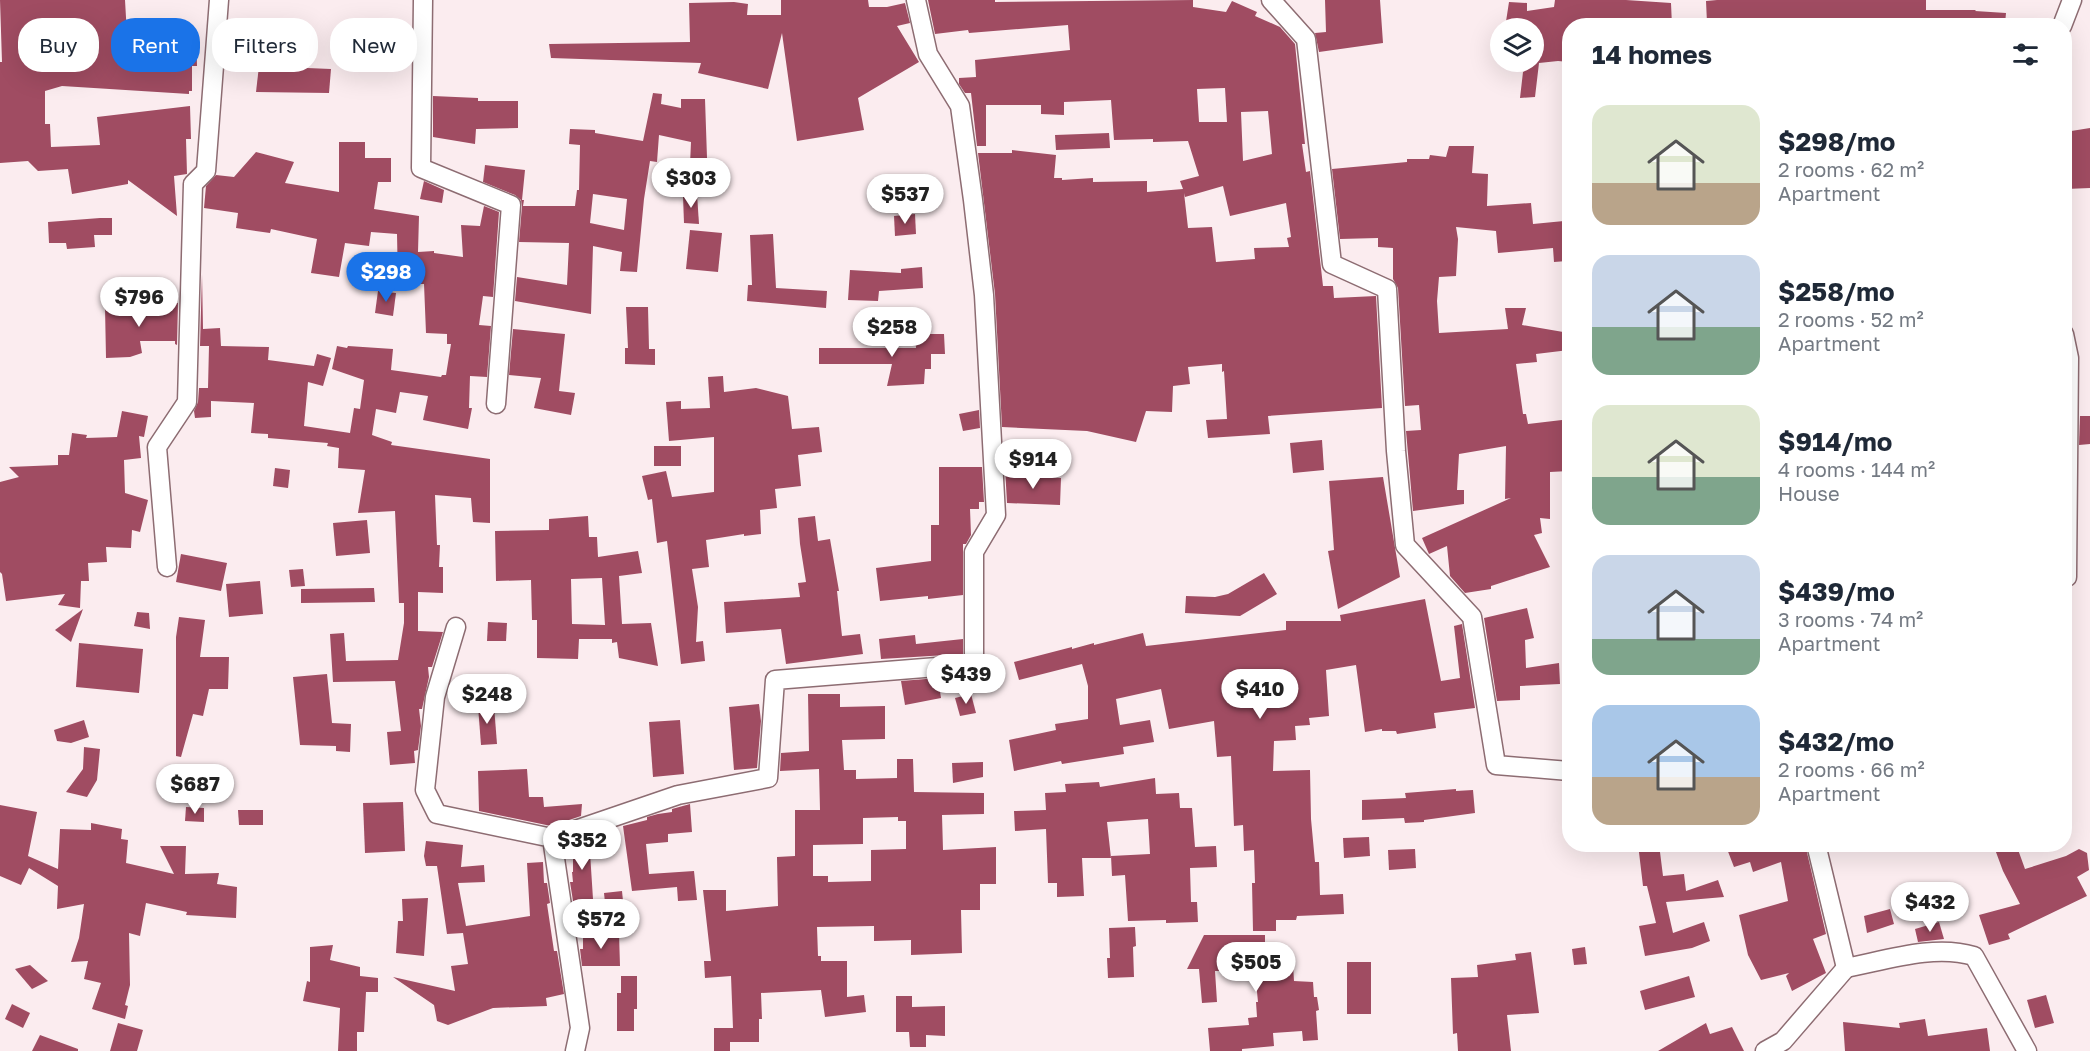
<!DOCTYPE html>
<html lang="en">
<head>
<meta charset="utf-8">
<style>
  :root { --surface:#fff; --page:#f2f2f3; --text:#1f2937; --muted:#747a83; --accent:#1a73e8 }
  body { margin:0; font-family:"Golos Text",sans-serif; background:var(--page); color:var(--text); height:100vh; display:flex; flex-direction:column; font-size:22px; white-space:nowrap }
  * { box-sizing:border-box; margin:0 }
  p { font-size:20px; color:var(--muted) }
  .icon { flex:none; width:33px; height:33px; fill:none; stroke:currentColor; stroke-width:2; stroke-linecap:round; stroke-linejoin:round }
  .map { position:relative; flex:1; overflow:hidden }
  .drawer { position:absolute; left:1562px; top:18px; width:510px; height:834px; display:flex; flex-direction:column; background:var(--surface); border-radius:24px; box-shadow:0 6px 24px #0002 }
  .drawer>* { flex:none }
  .hud { position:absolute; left:18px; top:18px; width:570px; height:54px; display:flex; gap:12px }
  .buttons { position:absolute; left:1490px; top:18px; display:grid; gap:12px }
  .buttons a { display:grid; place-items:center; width:54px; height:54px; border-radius:50%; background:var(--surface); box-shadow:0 6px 24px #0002; font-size:30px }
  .price { position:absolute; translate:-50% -51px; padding:0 14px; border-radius:21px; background:#fff; color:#222; font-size:20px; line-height:39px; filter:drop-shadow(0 2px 3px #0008) }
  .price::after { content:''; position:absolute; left:50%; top:36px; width:18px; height:14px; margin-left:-9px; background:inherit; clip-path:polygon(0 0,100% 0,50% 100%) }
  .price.on { background:var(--accent); color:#fff }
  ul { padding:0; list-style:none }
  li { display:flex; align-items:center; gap:18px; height:150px; padding:0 30px }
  li span { display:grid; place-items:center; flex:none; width:168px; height:120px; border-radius:18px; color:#555 }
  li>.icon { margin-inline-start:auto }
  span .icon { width:72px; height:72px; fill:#fffc; stroke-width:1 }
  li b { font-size:26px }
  h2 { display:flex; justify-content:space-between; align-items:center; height:72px; padding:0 30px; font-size:26px }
  .pill { padding:0 21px; border-radius:24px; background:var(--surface); box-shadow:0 6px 24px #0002; font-size:21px; line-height:54px }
  .pill.on { background:var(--accent); color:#fff }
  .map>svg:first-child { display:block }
  .building { fill:#a04c62; fill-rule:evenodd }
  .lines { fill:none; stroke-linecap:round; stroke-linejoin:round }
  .street-casing { stroke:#8d6c72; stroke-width:21 }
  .street { stroke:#fff; stroke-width:18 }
</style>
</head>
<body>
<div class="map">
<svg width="2090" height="1051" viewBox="0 0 2090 1051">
  <rect width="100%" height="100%" fill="#fbecef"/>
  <g class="building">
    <path d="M0,0h125l2,35 69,-3 1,34h-5v25h-3v3l-127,-8 -17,5v33h5l1,23 49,-2 -3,-28 93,-11 1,33h-5l1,35 -13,2 3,40 -49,-36v4l-56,10 -4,-25 -30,2 -10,-10 -28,2v-101h2z"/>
    <path d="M781,0h87l1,7h18l18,-4 5,20 -13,3 22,36 -61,36 6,32 -67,11 -15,-108 -14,56 -70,-16 3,-10 -150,-5 -2,-14 141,-2 -1,-39 45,-1 14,2 -1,11h34z"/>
    <path d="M928,0h67v2l198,-2v7l33,5 6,-11 25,11 -2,4 25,11 15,17 10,100h-3l4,28 4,-1 13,115h10l1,12 42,-2 6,112 -114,8 2,18 -62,4 -2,-18 21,-1 -3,-48 -2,1v-8l-34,3 2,17 -17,2 -1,26 -26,-1 -10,31 -49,-11 -85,-4 -7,-133 -17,-141h34v-3l44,5 -2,23h8v2l31,-2v4l54,-1v11l36,-3 -3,-8 19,-5 -11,-35 -35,1v-3l-39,1 -3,-40 -47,2v13l-23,-1v-9h-55v41h-9l-6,-53h-6l-6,-9v-6l17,-1 -1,-17 95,-10 -2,-25 -99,8 -1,-3 -33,4zM1225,88l2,34h-28l-2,-33zM1268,111l4,43 -29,7 -2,-49zM1223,186l7,30 56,-13 5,34 -4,1 2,9 -35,1 1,11 -39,3 -4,-35 -24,1 -4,-35 1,4z"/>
    <path d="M1325,0h55l3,43 -64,9 -4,-19 11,-1z"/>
    <path d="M1555,0h71l45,3 1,23h-103v36l-11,-1 -19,2 -4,34 -15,1 3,-26 2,-1 2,-9h6v-8h3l-1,-26h-30l4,-26 18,1v8l27,-4z"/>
    <path d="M1717,0h209v10h50l-1,1 31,2 -1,11 -265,2 2,-6 -35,3 -1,-22z"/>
    <path d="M259,66l72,3 -2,24 -73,-1z"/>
    <path d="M653,93l9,1 -1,10 20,4v-9h24l3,88h-19l2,-45 -32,-7 -2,27 -7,-1 -6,38 -7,73 -17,-1 2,-19 -29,-6 -2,68 -76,-13 2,-24 50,8 2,-42 -50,-1 3,-36 -1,-6 -6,-5 -32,-13 2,-17 40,5 -3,30h2l-1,6h52l2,-16h2l1,-45 -11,-1 1,-15 25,1v3l48,8zM593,194l34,5 -3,31 -34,-7z"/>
    <path d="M433,96l45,2v3h40v27l-42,1 -1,15 -42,-7z"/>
    <path d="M2090,128v60l-24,1 -1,-57z"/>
    <path d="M1109,133l1,15 -54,2 -1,-15z"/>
    <path d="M339,142h26v16h26v24h-13l-4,27 45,7 -1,36 16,-1v2l29,4 -2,-32 19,1 4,-20 15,6 -6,85 -10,-1 -4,29 12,1 -4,51 -17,-1 -1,32h3l-4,21 -45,-9 5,-24 -28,-4 -4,21 -20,-4 -4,26 20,7 -1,3 99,14v64l-17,-1 -2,-24 -36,-3 2,50h3l-1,22h4v26l-25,-1v39l25,1 -11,35h-4l1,10 -7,32h-3l2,17 -3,24 -4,1 1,12 -25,2 -3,-33 14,-1 -6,-50 -62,1 -3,-48 14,-1 2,28 52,-1 6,-37v-20h-5l-4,-92 -37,2 7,-43 -27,-2 1,-20 -12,-2 1,-3 -60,-5v-4l-17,-1 3,-30 -43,-2v16l-16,1 -1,-7 4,-9 1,-14h9l1,-42h-9l2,-72 1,55 17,-1 1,18 48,1 -1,13 46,6 3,-12 14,4 -8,28 -15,-4 -4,44 46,7 4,-25 6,1 4,-29 -32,-11 5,-23 10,2 1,-2 45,3 -2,21 50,7 1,-2h4l5,-31h-4v-10l-21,-1 -2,-49h-26l-1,-50 -26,-2 -2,14 -24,-3 -6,34 -28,-4 6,-34 -46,-10 -1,4 -34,-5 2,-15 -34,-5 2,-22 10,-11 18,2 22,-25 38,10 -9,21 54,9z"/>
    <path d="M1449,146h25l-2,27 16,1 -1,32 44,-3 2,21 31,-3 3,40 -13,1 -1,-14 -55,5 -2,-22 -40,-4 2,12 -2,37 -17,1 -2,24 2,32 69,-4 -3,-21h21l-4,17 47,8v17l-33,4 1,8 -21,2 7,50h3l2,10 34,-4v4h7v47l-19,1v47l-10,-1 2,15 -8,2 16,32 -59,19v3l-26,4 -15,-17 -3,-30 -18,8 -7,-16 89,-40 -6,1 1,-53 -47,8 -2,36h7v14l-51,7 -7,-80 15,-1 -2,-25 -14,1 -7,-118 -5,-9v-31l-15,-1v-9l-38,1 -8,-70 75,-7v-3h22l1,-4 16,2z"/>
    <path d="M424,181l20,9 -2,13 -22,-4z"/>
    <path d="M697,194l2,30 -15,-1 -1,-27z"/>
    <path d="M915,214l1,20 -21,2 -1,-20z"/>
    <path d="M100,218h12v17h-18l1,12 -28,2 -1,-6h-17l-1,-21z"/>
    <path d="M690,230l32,3 -4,39 -32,-3z"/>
    <path d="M773,234l3,54 51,3 -1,17 -79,-7 1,-16h4l-2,-50z"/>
    <path d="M922,267l1,21 -44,3 -1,10 -30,-1 2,-30 51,3v-4z"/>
    <path d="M378,291l18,2 -3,23 -18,-3z"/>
    <path d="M178,303l-1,42 -2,-1v-3h-35l2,12 -12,4 -24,1 -1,-51z"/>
    <path d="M626,307h22l1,42h6v16l-30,-1v-16h3z"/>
    <path d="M513,329l52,5 -6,57 16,2 -4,22 -37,-7 7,-30 -32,-3z"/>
    <path d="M915,334h29l1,20h-14v15h-6l-1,15 -37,2 5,-22h-73v-16h97z"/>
    <path d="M723,376l1,16 32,-4 32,8 4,33 27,-2 3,25 -24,3 3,31 -26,3 2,19 -17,2 1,24 -17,2v-2l-38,6 3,27 -17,2 6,38 -2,35 7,-1 2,20 -24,3 -14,-123 -10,2 -5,-44 -4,1 -6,-24 24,-5 6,26 42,-5v-55l-45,4 -3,-39 15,-1v8l29,-1 -2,-31z"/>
    <path d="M979,410l1,18 -17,3 -4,-17z"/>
    <path d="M122,411l26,5 -4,21 -5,-1 2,22 -17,2 1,33 23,7 -8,32 -8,-2 -1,18 -25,-1 1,15 -19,1 1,18h-8l-1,27 -22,-3 7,-11 -59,7 -4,-27 -2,-2v-90l19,-5 -10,-10 49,-2v-10h11l3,-22 15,2 -1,3 31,-1z"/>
    <path d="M2080,416h10v28l-11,1z"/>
    <path d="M1322,440l2,30 -31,3 -3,-30z"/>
    <rect x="654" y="446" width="27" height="20"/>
    <path d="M939,467h43l2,35h-5v7h-9l1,26 -5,9h-3v51l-35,4v-3l-48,5 -4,-33 55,-7v-36h8z"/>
    <path d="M1005,467h4v9l52,2 -1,27 -53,-2z"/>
    <path d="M275,468l15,2 -2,18 -15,-2z"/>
    <path d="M1383,477l17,100 -62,32 -10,-58 6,-1 -5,-69z"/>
    <path d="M588,516l1,21h8l1,20 40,-6 4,22 -23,3 3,48 29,-1 7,43 -39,-8 -2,-16 -5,1v-4h-33l-1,20 -41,-1v-38h-5l-1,-40 -35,1 -1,-50 54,-1v-11zM602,578l3,47 -33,-1 -1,-45z"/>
    <path d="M815,516l3,25 12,-2 9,52h-2l5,45 18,-2 3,20 -77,10 -5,-35 -55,4 -2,-31 76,-5 -2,-14 8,-1 -6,-38 -2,-26z"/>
    <path d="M367,520l3,33 -34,3 -3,-33z"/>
    <path d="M181,554l46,9 -6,28 -45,-9z"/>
    <path d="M303,569l2,17 -14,1 -2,-17z"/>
    <path d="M1264,573l13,21 -37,22 -55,-3 1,-17 29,1 13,-3z"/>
    <path d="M260,581l3,33 -34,3 -3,-33z"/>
    <path d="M374,588l1,14 -74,1v-14z"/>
    <path d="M1425,599l16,82 19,-3 -6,-52 8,-2 13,84 -41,5 2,15 -39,6 -1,-3h-14v-2l-17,3 -9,-67 -30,5 3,46 -20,2 1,7 -15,1 1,14 -22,1 -1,30 37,-1 1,49 4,43h4l1,33 23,-1 1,20 -47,2 -1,4h-20v11h-23l-1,-48h3l-1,-33 -10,1 -1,-26 -9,1 -3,-70 -14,1 -3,-36 -45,8 -8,-40 -45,10 4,26 30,-5 4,22 -31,5 1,7 -62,10 -1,-3 -47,10 -5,-31 47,-10 -1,-6 33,-5v-33l-6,-22 -63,16 -5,-18 58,-15v2l22,-6v2l49,-12 3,13 140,-16v-9h55l-1,-6z"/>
    <path d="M1527,608l7,30 -9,2 1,28 33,-5 1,21 -40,2v14l-23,1 -13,-83z"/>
    <path d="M83,609l-12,33 -16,-12z"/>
    <path d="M137,612l12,1 1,16 -16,-3z"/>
    <path d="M179,617l26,3 -5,37h29l-1,32h-19l-6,27 -10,-2 -12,43 -5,-1v-119z"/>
    <path d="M488,622l19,1 -1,18h-19z"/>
    <path d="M915,635l1,9 47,-5v15l-82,5 -2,-20z"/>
    <path d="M79,643l64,6 -4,44 -63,-6z"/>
    <path d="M327,674l5,49 19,1 -1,28 -14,-1v-5l-36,-1 -7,-68z"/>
    <path d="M482,676l1,17 -17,2 -1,-18z"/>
    <path d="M938,678l3,20 -36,7 -4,-24z"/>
    <path d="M808,694h32v13l45,-1v33l-43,1 2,30h12v9l41,-1v-19h16l1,33 70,1v21l-42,1 1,35 53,-3v37h-16v26h-19l1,43 -51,2v-15l-37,1v-15l-57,1 1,29h3v5h26v36l17,-2 2,17 -41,5 -4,-27 -60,3 1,26h-3v23h-29v9h-16v-23h19l-2,-52 -26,2 -1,-17h7l-8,-71h23v21l52,-5 -1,-49 18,-1v-46h25l-1,-41 -39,2 1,-18 28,-2zM898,817v4h8v28l-35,1v31l-43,1v-6h-15v-31l50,-1v-26z"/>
    <path d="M971,694l5,19 -16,3 -5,-18z"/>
    <path d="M759,704l2,17 -4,47 -23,2 -5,-63z"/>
    <path d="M478,706h16l3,38 -16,1z"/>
    <path d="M84,720l5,17 -18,6 -14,-2 -3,-11z"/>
    <path d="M680,720l4,54 -31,3 -4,-55z"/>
    <path d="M84,747l16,2 -3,31 -10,17 -21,-5 17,-23z"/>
    <path d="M983,762v15l-30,6 -1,-20z"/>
    <path d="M527,769l2,28h14l1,10 38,-3 -1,12 -30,10 -72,-15 -1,-40z"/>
    <path d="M1155,778l1,16 23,-1 1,15h12l3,39 21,-1 1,21 -27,1 1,34h6l1,20 -32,1v-3l-38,1 -3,-46 -13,1 -1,-20 39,-2 -2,-35 -41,3 4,36h-29l2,38 -27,1v-14h-9l-2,-54 -31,2 -1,-20 32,-1 -1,-17 21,-1 -1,-8 34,-2 1,5z"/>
    <path d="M1456,789v2l17,-1 2,23 -51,7v2l-19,1 -1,-5 -42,2v-20l44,-2 -1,-5z"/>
    <path d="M403,802l2,49 -40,2 -2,-50z"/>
    <path d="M690,804l2,28 -24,2v8l-22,2 3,30 45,-3 3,29 -19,1 -1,-14 -45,4 -9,-65 24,-6v-3l11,-3 14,-2v-3z"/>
    <path d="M0,805l37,7 -9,44 30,13 2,-40 31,1v-7l31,6 -1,10 7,1 -2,23 48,11 -14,-28h26l-1,28 34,-1 -2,11 20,3 -1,31 -50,-3 1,-3 -41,-9 -6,33 -11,-3 1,52 -5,20 3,1 -3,13 -33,-10 9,-26 -17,-4 4,-18 -17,1 8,-24 5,-34 -27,5 1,-23 -29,-18 -8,17 -21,-9z"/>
    <path d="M186,807l18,1v14l-19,-1z"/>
    <path d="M238,810h25v15h-24z"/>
    <path d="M589,837l4,62 -20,2 -3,-19h3l-1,-10h1v-23h-2v-6z"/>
    <path d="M1369,837l1,19 -26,2 -1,-20z"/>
    <path d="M426,841l37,4 -2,22 23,-2 1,17 -27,1 8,43 64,-10 -3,-53 16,-1 1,21h3l3,20 -3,1 7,47h3l7,43 -18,4 1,8 -54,2 -45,17 -11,-4 -3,-16 -41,-28 62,14 -4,-25 17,-2 -5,-31 -16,1 -10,-68h-11l-2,-10z"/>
    <path d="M1638,844h21l4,32 21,-2 2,17 32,-11 6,17 -58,5 7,31 31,-11 6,19 -18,7 -47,8 -6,-30 17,-3 -9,-37h-4z"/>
    <path d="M1743,844h62l21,90 -13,5 13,34 -34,18 -6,-15 3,-3 -28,7 -13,-25 -9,-40 49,-14 -7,-39 -28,10 -3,-10 -16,5 -7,-18z"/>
    <path d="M1993,844h23l9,25 41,-13 13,-7 8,4 2,17 -12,7 10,19 -79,38 2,5 -21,6 -10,-30 41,-11 -17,-33z"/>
    <path d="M1415,849l1,19 -27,2 -1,-20z"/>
    <path d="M622,891l3,30 -18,1 -3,-29z"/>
    <path d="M428,898l-4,58 -28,-3 2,-32h5l-1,-22z"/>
    <path d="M1890,909l4,15 -27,9 -3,-17z"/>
    <path d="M1939,922l5,17 -26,3 -3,-13z"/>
    <path d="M1135,927l1,19 -3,1 1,30 -26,1 -1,-20h3l-1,-30z"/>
    <path d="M619,933l1,33h-38l-2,-17h3v-15z"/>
    <path d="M1204,935h61v33l28,-3 1,16 19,1 1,15h3l2,13 -3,1 2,29 -15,1 -1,-10 -29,2 1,13 -32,3v2h-32l-2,-23 41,-3 -1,-7 9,-1 -1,-15h2l-3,-31h-40l2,31 -15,1 -3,-34h-12z"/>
    <path d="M333,945l-3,15 30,7v9l18,2v14h-12l-2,40h-7v19h-19l2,-43 -37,-7 4,-20 3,1v-35z"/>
    <path d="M1585,947l2,17 -13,1 -2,-16z"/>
    <path d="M1531,952l8,61 -32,2 4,36h-53l-1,-18 -4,1 -2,-56 27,-1 -1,-12 39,-5 -1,-6z"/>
    <rect x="1347" y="962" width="24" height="52"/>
    <path d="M30,965l18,16 -16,8 -17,-20z"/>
    <path d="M621,976h16v33h-3v22h-17v-38h4z"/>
    <path d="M1689,976l6,21 -50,13 -5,-19z"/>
    <path d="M2046,995l8,28 -19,5 -8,-28z"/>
    <path d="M896,996h16v11l33,-1v30l-19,-1v12h-16l-1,-15h-13z"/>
    <path d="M12,1004l18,9 -7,15 -18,-9z"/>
    <path d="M1925,1019l3,17 59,-8 3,23h-145l-2,-29 57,6 -1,-5z"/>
    <path d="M118,1023l25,7 -6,21h-27z"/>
    <path d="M1706,1023l4,11 22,-7 12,24h-86z"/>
    <path d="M40,1035l38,14v2h-46z"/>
  </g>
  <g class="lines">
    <g class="street-casing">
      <g id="street">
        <path d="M423,0l-2,168 90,37 -15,199"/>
        <path d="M1271,0l35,39 26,225 55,25 9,162 9,94 67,72 24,148 73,6"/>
        <path d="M2062,26l10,-26"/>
        <path d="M2064,334l5,24 -2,219 -3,1"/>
        <path d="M167,567l-10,-120 30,-45 6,-218 13,-13 13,-171"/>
        <path d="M456,627l-21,70 -10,93 12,24 115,24 28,190 -5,23"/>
        <path d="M552,838l126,-43 90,-17 7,-98 199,-16v-112l22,-37 -12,-220 -11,-95 -13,-94 -32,-52 -12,-54"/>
        <path d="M1816,844l30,124c41,-8 88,-24 128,-12l53,95"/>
        <path d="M1765,1051l18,-10 63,-73"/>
      </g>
    </g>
    <use href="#street" class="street"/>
  </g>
</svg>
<div class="buttons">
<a><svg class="icon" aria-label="layers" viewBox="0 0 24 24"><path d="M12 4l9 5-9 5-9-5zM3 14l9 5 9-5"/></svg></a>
</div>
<b class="price" style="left:691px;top:209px">$303</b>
<b class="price" style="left:905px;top:225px">$537</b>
<b class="price on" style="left:386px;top:303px">$298</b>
<b class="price" style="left:139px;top:328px">$796</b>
<b class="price" style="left:892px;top:358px">$258</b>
<b class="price" style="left:1033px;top:490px">$914</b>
<b class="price" style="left:966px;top:705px">$439</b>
<b class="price" style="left:1260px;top:720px">$410</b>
<b class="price" style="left:487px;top:725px">$248</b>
<b class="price" style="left:195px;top:815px">$687</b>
<b class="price" style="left:582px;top:871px">$352</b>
<b class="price" style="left:1930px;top:933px">$432</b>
<b class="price" style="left:601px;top:950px">$572</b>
<b class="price" style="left:1256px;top:993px">$505</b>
<div class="hud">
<a class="pill">Buy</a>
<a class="pill on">Rent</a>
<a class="pill">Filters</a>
<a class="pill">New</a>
</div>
<section class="drawer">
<h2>14 homes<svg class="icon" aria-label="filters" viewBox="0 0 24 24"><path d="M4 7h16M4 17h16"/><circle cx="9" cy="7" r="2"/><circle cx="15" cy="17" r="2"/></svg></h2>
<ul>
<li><span style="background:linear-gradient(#dfe7d0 65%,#b9a48a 0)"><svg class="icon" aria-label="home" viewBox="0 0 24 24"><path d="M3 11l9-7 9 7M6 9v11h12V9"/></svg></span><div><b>$298/mo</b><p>2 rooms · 62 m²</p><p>Apartment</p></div></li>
<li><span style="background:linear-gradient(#c9d6e8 60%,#7fa58c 0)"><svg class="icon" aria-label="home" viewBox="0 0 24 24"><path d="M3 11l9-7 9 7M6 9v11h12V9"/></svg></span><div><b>$258/mo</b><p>2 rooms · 52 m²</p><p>Apartment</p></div></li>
<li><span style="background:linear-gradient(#dfe7d0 60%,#7fa58c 0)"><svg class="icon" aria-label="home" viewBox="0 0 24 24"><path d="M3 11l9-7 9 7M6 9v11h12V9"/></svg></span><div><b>$914/mo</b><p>4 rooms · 144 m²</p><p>House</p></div></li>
<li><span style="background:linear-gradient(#c9d6e8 70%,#7fa58c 0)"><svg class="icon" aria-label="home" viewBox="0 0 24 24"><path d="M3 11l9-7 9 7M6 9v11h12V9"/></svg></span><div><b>$439/mo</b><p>3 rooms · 74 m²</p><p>Apartment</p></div></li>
<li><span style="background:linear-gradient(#a9c7e8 60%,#b9a48a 0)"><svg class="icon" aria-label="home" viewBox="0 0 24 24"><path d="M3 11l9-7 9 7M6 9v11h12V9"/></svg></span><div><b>$432/mo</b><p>2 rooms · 66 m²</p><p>Apartment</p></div></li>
</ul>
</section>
</div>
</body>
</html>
